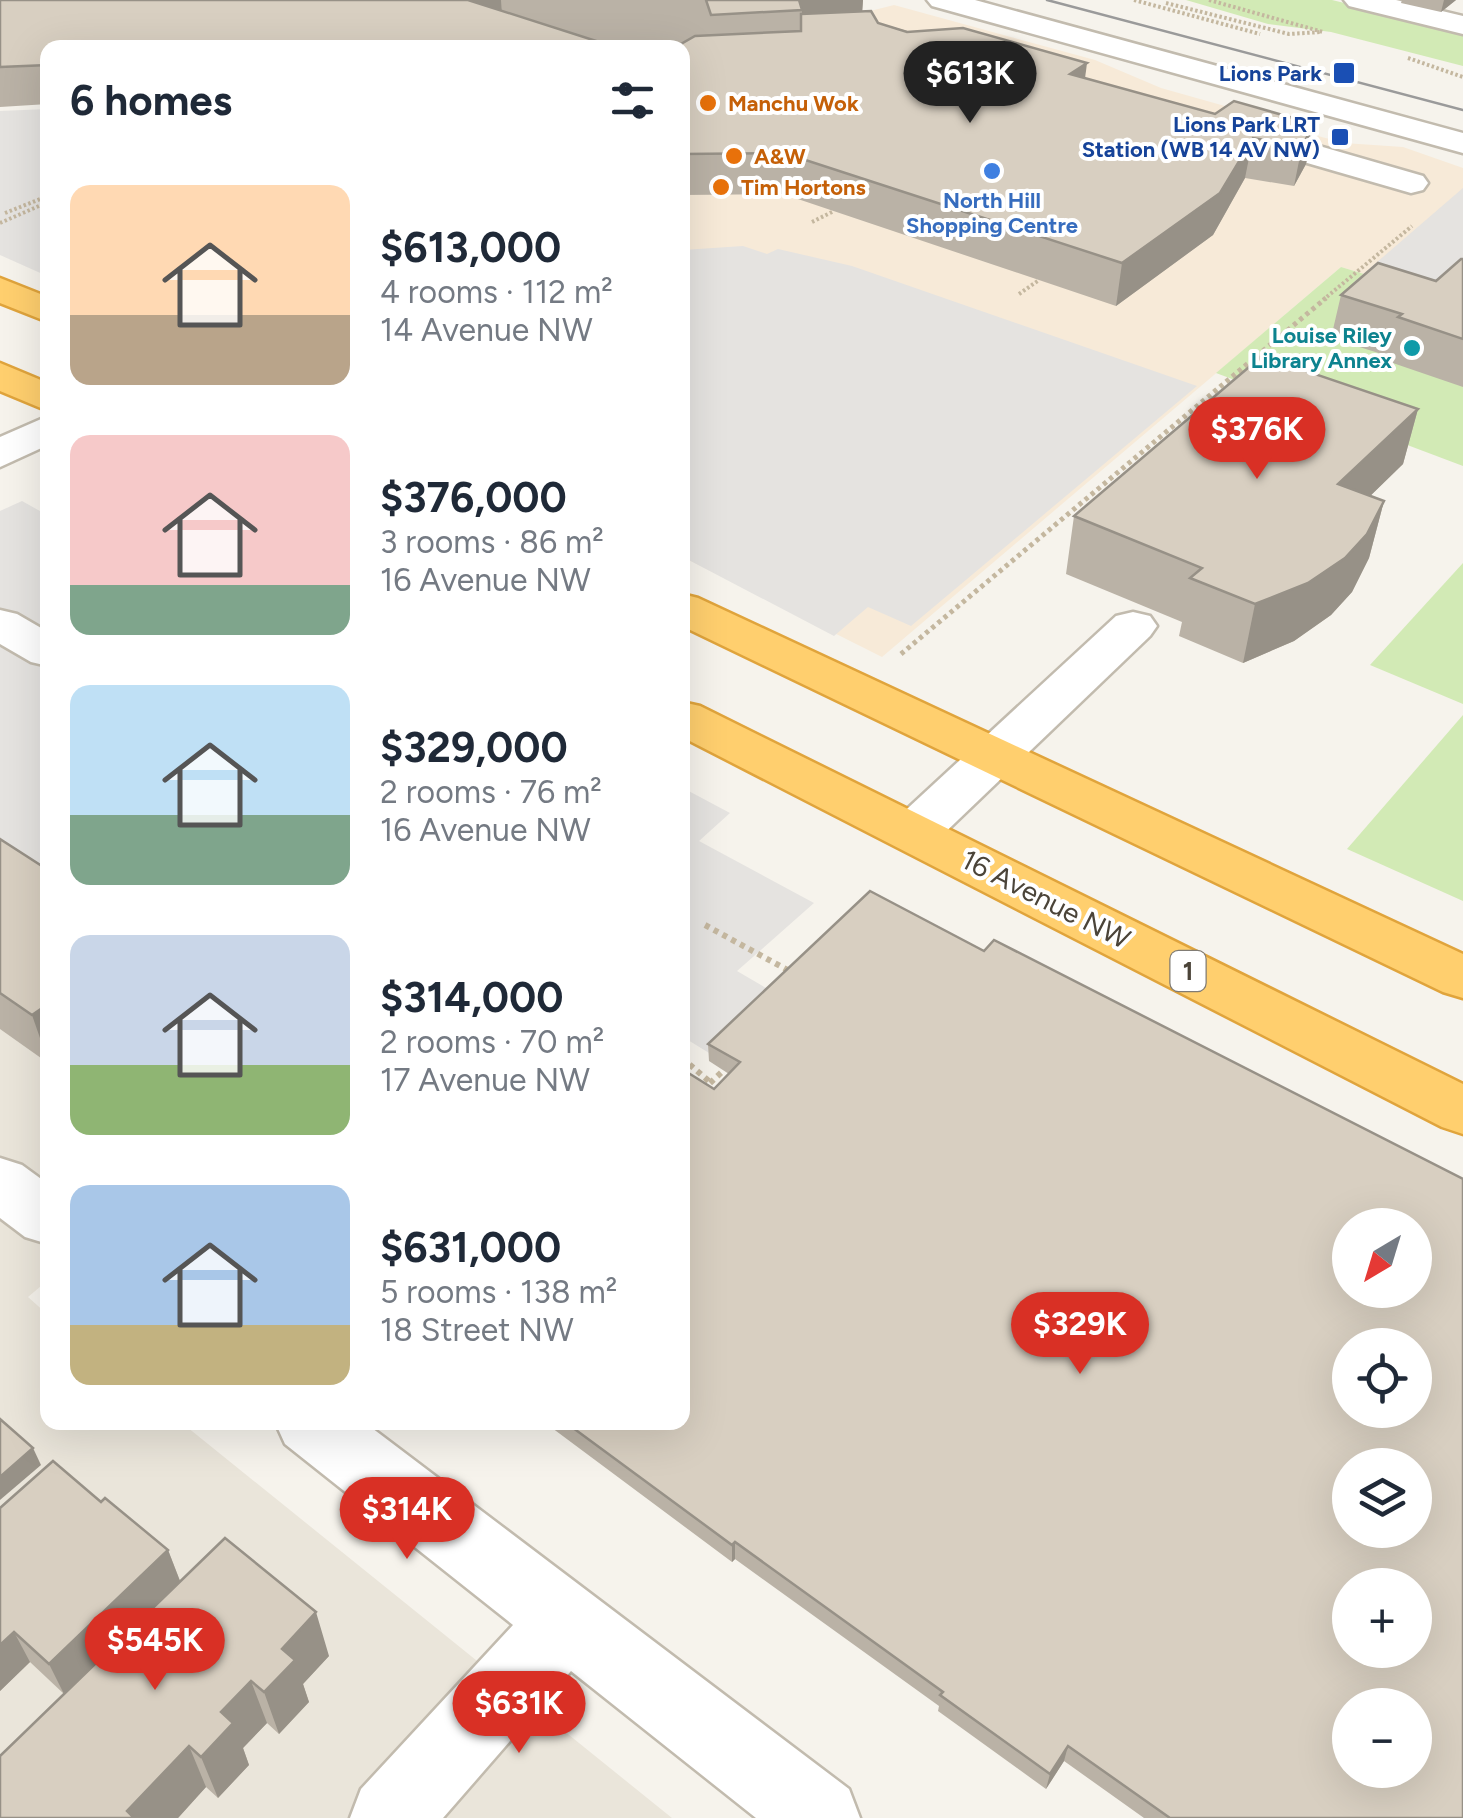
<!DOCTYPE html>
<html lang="en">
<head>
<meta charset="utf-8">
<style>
  :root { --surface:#fff; --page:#f6f6f7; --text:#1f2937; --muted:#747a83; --accent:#d93025 }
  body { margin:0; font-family:Figtree,sans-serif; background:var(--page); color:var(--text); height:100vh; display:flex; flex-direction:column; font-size:38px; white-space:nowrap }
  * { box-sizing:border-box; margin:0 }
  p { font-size:32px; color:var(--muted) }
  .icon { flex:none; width:55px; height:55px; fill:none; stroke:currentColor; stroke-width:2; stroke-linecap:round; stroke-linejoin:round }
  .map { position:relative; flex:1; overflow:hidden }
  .side { position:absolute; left:40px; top:40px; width:650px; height:1390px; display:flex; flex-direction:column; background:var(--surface); border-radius:20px; box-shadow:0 10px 40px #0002 }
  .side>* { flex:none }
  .needle { width:65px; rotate:218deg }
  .tools { position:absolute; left:1332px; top:1208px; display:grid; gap:20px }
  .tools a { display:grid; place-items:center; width:100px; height:100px; border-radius:50%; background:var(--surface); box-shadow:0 10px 40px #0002; font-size:50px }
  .price { position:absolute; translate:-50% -85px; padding:0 22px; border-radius:35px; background:var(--accent); color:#fff; font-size:32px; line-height:65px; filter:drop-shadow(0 2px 5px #0008) }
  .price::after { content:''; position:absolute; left:50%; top:60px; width:30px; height:22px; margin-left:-15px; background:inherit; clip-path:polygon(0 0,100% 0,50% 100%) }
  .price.selected { background:#222; color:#fff }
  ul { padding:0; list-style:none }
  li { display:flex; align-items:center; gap:30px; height:250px; padding:0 30px }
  li span { display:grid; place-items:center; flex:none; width:280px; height:200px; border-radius:20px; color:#555 }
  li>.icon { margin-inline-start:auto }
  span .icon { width:120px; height:120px; fill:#fffc; stroke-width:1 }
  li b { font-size:42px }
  h2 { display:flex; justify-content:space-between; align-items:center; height:120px; padding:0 30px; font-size:42px }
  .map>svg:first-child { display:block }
  .residential { fill:#eae5da }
  .commercial { fill:#f7ead8 }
  .green { fill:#d2eab5 }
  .parking { fill:#e5e3e0 }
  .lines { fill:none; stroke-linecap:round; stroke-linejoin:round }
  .minor-casing { stroke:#c2bbae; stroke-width:5 }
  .highway-casing { stroke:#e0a43c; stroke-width:5 }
  .path-far2 { stroke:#c4b79f; stroke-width:4; stroke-dasharray:2.5 2.5; stroke-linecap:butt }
  .path-far1 { stroke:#c4b79f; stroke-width:5; stroke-dasharray:4 4; stroke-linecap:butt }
  .path { stroke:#c4b79f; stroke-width:6; stroke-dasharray:5 5; stroke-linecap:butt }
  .minor { fill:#fff; fill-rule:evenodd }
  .highway { fill:#ffcf6e; fill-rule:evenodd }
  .tram { stroke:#9a9a9a; stroke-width:2.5 }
  .wall { fill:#bab2a6 }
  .shaded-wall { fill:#979187 }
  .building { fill:#d8cfc1; stroke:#979187; stroke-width:2.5; fill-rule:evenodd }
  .transit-dot { fill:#1a4fb4; stroke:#fff; stroke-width:4 }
  .food-dot { fill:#e8710a; stroke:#fff; stroke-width:4 }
  .shop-dot { fill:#3f7fe0; stroke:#fff; stroke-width:4 }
  .culture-dot { fill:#0f9aa8; stroke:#fff; stroke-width:4 }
  .labels { text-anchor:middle; stroke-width:8; stroke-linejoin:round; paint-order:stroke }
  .far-transit-label { font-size:22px; font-weight:bold; fill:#164399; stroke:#fff; text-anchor:end }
  .far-food-label { font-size:22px; font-weight:bold; fill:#c56008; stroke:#fff; text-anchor:start }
  .far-shop-label { font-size:22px; font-weight:bold; fill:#366cbe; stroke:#fff }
  .far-culture-label { font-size:22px; font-weight:bold; fill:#0d838f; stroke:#fff; text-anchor:end }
  .shield { fill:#fff; stroke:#817c74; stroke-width:2.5 }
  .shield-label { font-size:25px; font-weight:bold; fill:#4b4439 }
  .street-label { font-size:28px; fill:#4b4439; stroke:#fff }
</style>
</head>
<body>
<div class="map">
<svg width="1463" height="1818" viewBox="0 0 1463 1818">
  <rect width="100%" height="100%" fill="#f6f3ec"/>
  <path class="residential" d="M0,874l47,31v376l-19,16 19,17 1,108 134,1 490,395h-672z"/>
  <path class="commercial" d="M894,5l201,55 66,28 78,22 -2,4 107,29 59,4 60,21v136l-122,-37 -459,390 -199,-100v-499z"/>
  <g class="green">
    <path d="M1186,0h146l131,32v34l-132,-34 -63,-8z"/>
    <path d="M1341,267l122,37v162l-247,-93z"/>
    <path d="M1463,563v141l-93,-39z"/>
    <path d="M1463,715v186l-116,-52z"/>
  </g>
  <g class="parking">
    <path d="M47,109h1l-1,167 -47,-21v-144z"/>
    <path d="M1463,188v108l-23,13 -86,-27z"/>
    <path d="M743,246l24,8 11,-5 74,17 345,120 -286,240 -43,-19 -34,29 -151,-79v-307z"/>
    <path d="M22,501l25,14v390l-47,-31v-363z"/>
    <path d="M683,788l47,25 -31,28 115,62 -77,68 41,24 -64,61 -31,-19z"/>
  </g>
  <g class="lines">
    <g class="minor-casing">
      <g id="minor">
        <path d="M927,0h48l488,133v20l-531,-147z"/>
        <path d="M1344,0h52l67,16v18l-114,-28z"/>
        <path d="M1236,122l187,54 5,7 -5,7 -12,3 -187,-54 -5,-7 5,-7z"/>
        <path d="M48,416v29l-48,22v-30z"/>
        <path d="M0,610l17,4 31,18v34l-17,-4 -31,-18z"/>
        <path d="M1133,612l17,4 7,10 -7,10 -217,208 -19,6 -19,-6 -7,-12 7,-12 221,-204z"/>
        <path d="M0,1158l22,7 26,19v60l-23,-7 -25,-19z"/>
        <path d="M275,1422h89l485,367 11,29h-104l-185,-147 -128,147h-93l11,-29 152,-164 -228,-181z"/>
      </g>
    </g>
    <g class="highway-casing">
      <g id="highway">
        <path d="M0,278l48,19v25l-48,-19z"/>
        <path d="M0,363l48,20v28l-48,-20z"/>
        <path d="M682,594l16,4 765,356v44l-20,-6 -761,-366z"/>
        <path d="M682,702l18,4 763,378v50l-21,-7 -760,-390z"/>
      </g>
    </g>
    <g class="path-far2">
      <path d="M1134,0l126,34"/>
      <path d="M1209,0l114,32"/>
      <path d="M1166,3l123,31 32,-2"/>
      <path d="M1408,58l55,19"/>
      <path d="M5,213l43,-17"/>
      <path d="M683,217l1,-22"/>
      <path d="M812,222l22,-11"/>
      <path d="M0,223l48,-21"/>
      <path d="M1019,294l20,-14"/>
      <path d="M1323,300l89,-74"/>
    </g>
    <path class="path-far1" d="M901,654l425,-356"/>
    <g class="path">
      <path d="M705,925l88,48"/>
      <path d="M682,1058l29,25"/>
      <path d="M710,1083l14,-13"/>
    </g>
    <use href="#minor" class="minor"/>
    <use href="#highway" class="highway"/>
    <path class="tram" d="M1047,0l416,110"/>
  </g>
  <g class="wall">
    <path d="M0,0h863l-1,12 16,11 337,91 99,10 -8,40 -12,22 -49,-8 -32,57 -97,71 -333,-112 -101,1v-147h-634v56l-48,3z"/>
    <path d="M1402,0h54l-15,12 -40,-9z"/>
    <path d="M1463,259v128l-76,-26 1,-5 -57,-18 10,-43 95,-14z"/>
    <path d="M1418,409l-15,55 -33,32 14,5 -15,57 -17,34 -21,23 -37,26 -51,22 -64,-27 3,-14 -116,-48 8,-58z"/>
    <path d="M0,839l48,31v193l-48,-34z"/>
    <path d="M870,891l593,927h-319l-80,-57 -18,28 -108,-78 1,-5 -204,-147 -3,3 -188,-140h138l32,-333 15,-15 -20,-13 -1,-17z"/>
    <path d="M101,1502l67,48 12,31 149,75 -26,28 6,18 -30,32 -12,-11 -24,25 6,17 -31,33 -12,-11 -28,31h-178l64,-124 -34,-32 -30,29v-183z"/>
  </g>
  <g class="shaded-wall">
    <path d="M456,0h45l1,15z"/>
    <path d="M796,0h67l-1,15 -61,31 1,-36z"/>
    <path d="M1444,0h12l-15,12z"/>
    <path d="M1087,63l-5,39 -12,-28z"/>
    <path d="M1314,124l-8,40 -12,22 8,-40z"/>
    <path d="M1253,138l-8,40 -32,57 -97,71 6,-43z"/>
    <path d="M1418,409l-15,55 -79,77 14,-57z"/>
    <path d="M1384,501l-15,57 -17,34 -21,23 -37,26 -51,22 12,-59z"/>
    <path d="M48,1004v57l-16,-46z"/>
    <path d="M33,1448l8,17 -41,35v-23z"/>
    <path d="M735,1542v17l-3,3v-17z"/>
    <path d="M168,1550l12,31 -116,113 -15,-30z"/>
    <path d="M316,1612l13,44 -26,28 6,18 -30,32 -15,-42 18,-43z"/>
    <path d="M14,1632l16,30 -30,29v-46z"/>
    <path d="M251,1681l16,42 -24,25 6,17 -31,33 -17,-41 20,-45z"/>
    <path d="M189,1746l17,41 -28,31h-48l-3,-7z"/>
    <path d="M1068,1746l-4,15 -18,28 4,-15z"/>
  </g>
  <g class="building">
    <path d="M0,0h468l150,48h-570v17l-48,2z"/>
    <path d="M706,0h93l3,10 -91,5z"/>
    <path d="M871,11l7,12 29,9 56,-4 124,35 -17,11 145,40 19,-13 80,23 -12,22 -49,-8 -33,55 -98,70 -338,-110 -102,1 -1,-110 14,-8 106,-5v-17z"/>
    <path d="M1461,259h2v80l-65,-22 4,-3 -61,-19 37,-32 58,18z"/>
    <path d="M1262,356l156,53 -80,75 46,17 -17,33 -22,24 -37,25 -53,21 -65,-26 12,-10 -128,-52z"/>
    <path d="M0,839l48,31v134l-16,11 -32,-22z"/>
    <path d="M870,891l114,60 10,-11 469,239v639h-293l-102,-72 -18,28 -110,-79 3,-3 -208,-150 -3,3 -167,-123h117v-353l32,20 26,-27 -32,-18zM1350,1225h65v65h-65zM1350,1345h65v65h-65zM1350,1465h65v65h-65zM1350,1585h65v65h-65zM1350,1705h65v65h-65z"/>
    <path d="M0,1419l33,29 -33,29z"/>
    <path d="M53,1461l48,41 4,-4 63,52 -119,114 -35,-32 -14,13v-137z"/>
    <path d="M225,1538l91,74 -34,37 13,11 -31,32 -13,-11 -30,31 12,11 -32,34 -12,-11 -62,65 7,7h-134v-62z"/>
  </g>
  <g class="transit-dot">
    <rect x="1332" y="61" width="24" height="24" rx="5"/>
    <rect x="1330" y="127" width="20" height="20" rx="5"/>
  </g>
  <g class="food-dot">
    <circle cx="708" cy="103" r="10"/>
    <circle cx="734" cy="156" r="10"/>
    <circle cx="721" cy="187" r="10"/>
  </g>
  <circle class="shop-dot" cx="992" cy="171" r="10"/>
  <circle class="culture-dot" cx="1412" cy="348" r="10"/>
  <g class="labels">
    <g class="far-transit-label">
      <text x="1322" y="81">Lions Park</text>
      <text x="1320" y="132">Lions Park LRT<tspan x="1320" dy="25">Station (WB 14 AV NW)</tspan></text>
    </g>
    <g class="far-food-label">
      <text x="728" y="111">Manchu Wok</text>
      <text x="754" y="164">A&amp;W</text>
      <text x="741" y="195">Tim Hortons</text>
    </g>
    <g class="far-shop-label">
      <text x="992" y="208">North Hill<tspan x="992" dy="25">Shopping Centre</tspan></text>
    </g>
    <g class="far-culture-label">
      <text x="1392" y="343">Louise Riley<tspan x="1392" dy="25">Library Annex</tspan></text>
    </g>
    <rect class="shield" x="1170.5" y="951" width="35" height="40" rx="8"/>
    <g class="shield-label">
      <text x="1188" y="980">1</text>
    </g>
    <g class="street-label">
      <text transform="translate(1046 899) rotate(27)" y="10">16 Avenue NW</text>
    </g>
  </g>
</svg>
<div class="tools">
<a><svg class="needle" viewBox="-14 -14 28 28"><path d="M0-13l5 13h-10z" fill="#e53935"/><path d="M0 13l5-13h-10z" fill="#747a83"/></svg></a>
<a><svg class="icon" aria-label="locate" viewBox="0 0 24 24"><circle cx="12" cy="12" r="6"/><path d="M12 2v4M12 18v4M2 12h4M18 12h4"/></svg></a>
<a><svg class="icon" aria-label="layers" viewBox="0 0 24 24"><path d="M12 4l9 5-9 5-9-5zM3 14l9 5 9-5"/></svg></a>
<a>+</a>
<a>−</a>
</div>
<b class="price selected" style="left:970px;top:126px">$613K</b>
<b class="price" style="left:1257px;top:482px">$376K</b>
<b class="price" style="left:1080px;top:1377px">$329K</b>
<b class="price" style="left:407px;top:1562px">$314K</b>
<b class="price" style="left:155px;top:1693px">$545K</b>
<b class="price" style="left:519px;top:1756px">$631K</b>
<section class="side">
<h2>6 homes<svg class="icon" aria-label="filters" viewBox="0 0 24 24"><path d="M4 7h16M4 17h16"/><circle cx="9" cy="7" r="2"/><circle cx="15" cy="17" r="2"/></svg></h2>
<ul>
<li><span style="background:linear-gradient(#ffd9b3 65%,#b9a48a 0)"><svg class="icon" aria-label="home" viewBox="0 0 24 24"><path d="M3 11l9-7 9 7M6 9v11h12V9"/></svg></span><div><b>$613,000</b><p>4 rooms · 112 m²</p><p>14 Avenue NW</p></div></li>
<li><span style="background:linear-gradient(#f6c9c9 75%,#7fa58c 0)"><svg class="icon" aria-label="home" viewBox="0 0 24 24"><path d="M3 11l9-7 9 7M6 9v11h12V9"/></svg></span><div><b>$376,000</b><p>3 rooms · 86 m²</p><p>16 Avenue NW</p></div></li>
<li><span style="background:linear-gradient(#bfe0f5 65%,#7fa58c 0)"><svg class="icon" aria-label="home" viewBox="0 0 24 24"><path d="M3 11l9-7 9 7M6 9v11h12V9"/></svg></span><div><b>$329,000</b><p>2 rooms · 76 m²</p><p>16 Avenue NW</p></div></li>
<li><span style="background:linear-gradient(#c9d6e8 65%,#8fb573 0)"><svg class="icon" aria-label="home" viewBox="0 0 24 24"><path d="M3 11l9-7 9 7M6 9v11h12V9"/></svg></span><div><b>$314,000</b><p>2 rooms · 70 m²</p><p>17 Avenue NW</p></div></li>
<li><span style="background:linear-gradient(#a9c7e8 70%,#c2b280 0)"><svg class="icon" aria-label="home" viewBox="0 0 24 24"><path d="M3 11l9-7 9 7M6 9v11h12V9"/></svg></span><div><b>$631,000</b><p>5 rooms · 138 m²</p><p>18 Street NW</p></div></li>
</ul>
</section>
</div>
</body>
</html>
